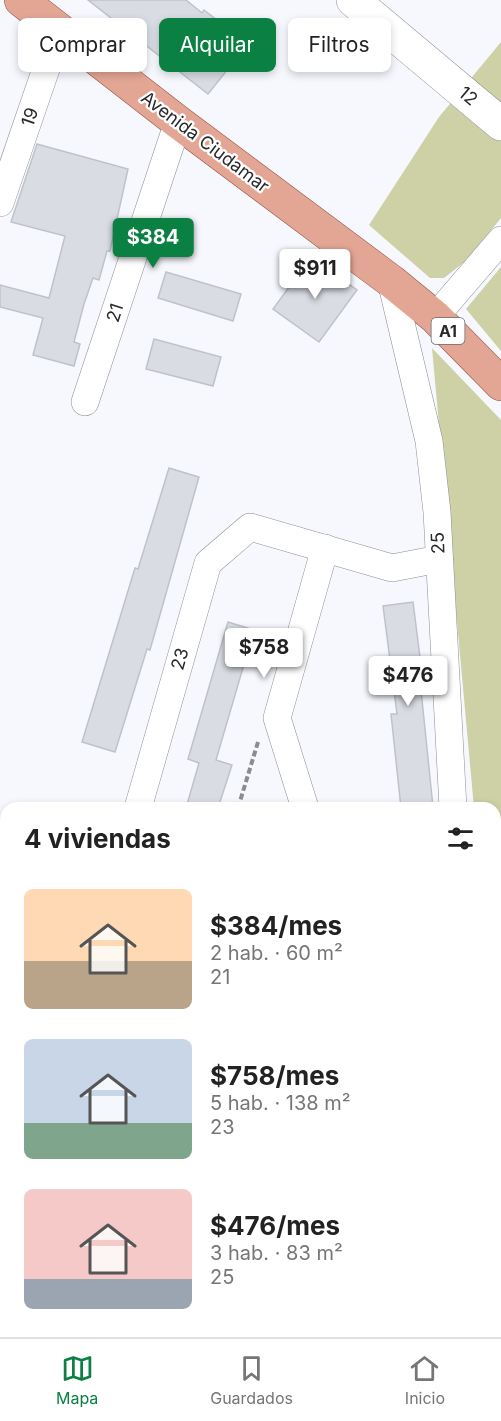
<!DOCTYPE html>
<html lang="es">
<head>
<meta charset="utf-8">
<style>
  :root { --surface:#fff; --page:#f6f6f6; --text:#222; --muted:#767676; --line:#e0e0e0; --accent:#0b8043 }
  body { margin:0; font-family:Inter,sans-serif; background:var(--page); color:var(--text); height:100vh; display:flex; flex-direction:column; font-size:22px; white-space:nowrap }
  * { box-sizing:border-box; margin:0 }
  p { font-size:20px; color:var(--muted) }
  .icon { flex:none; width:33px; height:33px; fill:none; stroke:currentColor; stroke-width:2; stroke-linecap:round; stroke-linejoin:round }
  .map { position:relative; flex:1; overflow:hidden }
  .drawer { position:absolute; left:0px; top:802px; width:501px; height:536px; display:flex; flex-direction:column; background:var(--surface); border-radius:18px 18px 0 0; box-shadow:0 3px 9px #0003 }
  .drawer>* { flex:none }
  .banner { position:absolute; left:18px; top:18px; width:465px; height:54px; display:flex; gap:12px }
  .price { position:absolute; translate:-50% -51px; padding:0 14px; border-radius:6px; background:#fff; color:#222; font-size:20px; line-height:39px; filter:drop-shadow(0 2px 3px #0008) }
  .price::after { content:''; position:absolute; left:50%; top:36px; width:18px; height:14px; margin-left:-9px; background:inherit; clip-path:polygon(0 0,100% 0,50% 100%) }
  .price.selected { background:var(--accent); color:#fff }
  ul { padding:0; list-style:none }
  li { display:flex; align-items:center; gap:18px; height:150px; padding:0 24px }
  li span { display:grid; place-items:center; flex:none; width:168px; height:120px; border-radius:9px; color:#555 }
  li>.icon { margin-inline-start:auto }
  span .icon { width:72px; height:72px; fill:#fffc; stroke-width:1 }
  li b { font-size:26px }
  h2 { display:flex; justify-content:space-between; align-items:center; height:72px; padding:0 24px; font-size:26px }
  .chip { padding:0 21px; border-radius:9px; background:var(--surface); box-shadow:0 3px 9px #0003; font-size:21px; line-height:54px }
  .chip.selected { background:var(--accent); color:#fff }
  .tab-bar { display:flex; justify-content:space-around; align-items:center; height:84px; border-top:2px solid var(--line); background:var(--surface); font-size:16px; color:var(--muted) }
  .tab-bar a { display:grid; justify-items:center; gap:3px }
  .tab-bar .selected { color:var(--accent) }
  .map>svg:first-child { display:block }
  .green { fill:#ced1a5 }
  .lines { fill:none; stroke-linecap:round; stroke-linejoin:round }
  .stream { stroke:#96dadc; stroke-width:7 }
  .building { fill:#d9dce3; stroke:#c0c2ca; stroke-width:1.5 }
  .street-casing { stroke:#8b8e95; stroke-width:28 }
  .secondary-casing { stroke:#8b8e95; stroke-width:34 }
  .primary-casing { stroke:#965440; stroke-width:34 }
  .path { stroke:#8a8c90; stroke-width:4; stroke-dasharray:6 3; stroke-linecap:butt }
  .street { stroke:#fff; stroke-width:27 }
  .secondary { stroke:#fff; stroke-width:33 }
  .primary { stroke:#e4a694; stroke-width:33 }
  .labels { text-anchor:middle; stroke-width:4.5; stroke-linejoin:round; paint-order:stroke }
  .shield { fill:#fff; stroke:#68696b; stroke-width:1.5 }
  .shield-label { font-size:16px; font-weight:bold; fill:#28292b }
  .street-label { font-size:18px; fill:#28292b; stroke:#fff }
</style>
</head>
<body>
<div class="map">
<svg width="501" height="1337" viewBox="0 0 501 1337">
  <rect width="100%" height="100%" fill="#f6f8fe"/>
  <g class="green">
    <path d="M501,42v176l-34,42 -23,18h-14l-61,-53 70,-108z"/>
    <path d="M501,267v84l-35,-42z"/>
    <path d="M432,348l69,72v631l-6,-33v-210h-21z"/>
  </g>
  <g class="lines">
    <g class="stream">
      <path d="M0,1019h6"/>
      <path d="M495,1086h6"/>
    </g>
  </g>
  <g class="building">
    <path d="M88,0h98l16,13 2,-3 44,34 -40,50z"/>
    <path d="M37,144l91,25 -18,82h-3l-8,29 -6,-2 -9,26 -10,38 6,2 -6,22 -41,-11 10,-37 -43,-11v-22l49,13 16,-62 -54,-14z"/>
    <path d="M311,257l46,33 -38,52 -46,-33z"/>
    <path d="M166,272l75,22 -8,27 -75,-23z"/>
    <path d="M154,339l67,18 -8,29 -67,-17z"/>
    <path d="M169,468l30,9 -49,173 -3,-1 -32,103 -33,-10 53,-174 3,1z"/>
    <path d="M413,602l11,87 -3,1 12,117 -32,1 -10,-94h6l-14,-108z"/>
    <path d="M228,622l26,8 -38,130 16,5 -14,43h-32l13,-45 -11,-4z"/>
  </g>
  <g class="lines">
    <g class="street-casing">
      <g id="street">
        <path d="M0,203l59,-172"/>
        <path d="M391,281l38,160 8,71 16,296"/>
        <path d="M435,317l66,-77"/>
        <path d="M85,402l93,-280"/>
        <path d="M138,808l70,-245 42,-36 142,41 47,-9"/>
        <path d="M305,808l-28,-90 48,-170"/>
        <path d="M0,984l6,1"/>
        <path d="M0,1172l6,-1"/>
        <path d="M495,1251l6,46"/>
        <path d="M136,1332l1,5"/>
        <path d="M337,1332l1,5"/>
      </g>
    </g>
    <g class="secondary-casing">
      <path id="secondary" d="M353,0l148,124"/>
    </g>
    <g class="primary-casing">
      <path id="primary" d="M21,0l157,122 213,159 44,36 66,67"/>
    </g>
    <path class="path" d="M238,808l20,-66"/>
    <use href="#street" class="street"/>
    <use href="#secondary" class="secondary"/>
    <use href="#primary" class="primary"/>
  </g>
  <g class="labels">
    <rect class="shield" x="431.5" y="318" width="33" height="26" rx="4.5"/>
    <g class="shield-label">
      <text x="448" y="337">A1</text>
    </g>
    <g class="street-label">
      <text transform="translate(468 96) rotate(40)" y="6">12</text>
      <text transform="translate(30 117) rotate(-71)" y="6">19</text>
      <text transform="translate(205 142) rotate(37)" y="6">Avenida Ciudamar</text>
      <text transform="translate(115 313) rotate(-72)" y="6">21</text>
      <text transform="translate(438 543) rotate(-92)" y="6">25</text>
      <text transform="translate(180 659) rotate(-74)" y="6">23</text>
    </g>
  </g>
</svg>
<b class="price selected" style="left:153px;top:269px">$384</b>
<b class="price" style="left:315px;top:300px">$911</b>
<b class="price" style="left:264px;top:679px">$758</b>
<b class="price" style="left:408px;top:707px">$476</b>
<div class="banner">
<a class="chip">Comprar</a>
<a class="chip selected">Alquilar</a>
<a class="chip">Filtros</a>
</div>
<section class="drawer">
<h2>4 viviendas<svg class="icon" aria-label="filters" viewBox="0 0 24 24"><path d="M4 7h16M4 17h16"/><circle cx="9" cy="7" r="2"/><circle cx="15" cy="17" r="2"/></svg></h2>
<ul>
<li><span style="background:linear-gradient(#ffd9b3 60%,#b9a48a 0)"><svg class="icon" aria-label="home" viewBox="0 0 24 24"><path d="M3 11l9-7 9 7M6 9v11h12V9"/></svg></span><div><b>$384/mes</b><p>2 hab. · 60 m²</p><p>21</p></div></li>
<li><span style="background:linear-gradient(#c9d6e8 70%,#7fa58c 0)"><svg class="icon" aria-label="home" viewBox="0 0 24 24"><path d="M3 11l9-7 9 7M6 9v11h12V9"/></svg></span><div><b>$758/mes</b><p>5 hab. · 138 m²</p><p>23</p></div></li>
<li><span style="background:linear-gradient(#f6c9c9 75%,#9aa5b1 0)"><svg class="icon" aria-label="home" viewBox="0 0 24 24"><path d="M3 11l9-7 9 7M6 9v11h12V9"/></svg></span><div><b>$476/mes</b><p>3 hab. · 83 m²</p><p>25</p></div></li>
</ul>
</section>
</div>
<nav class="tab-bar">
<a class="selected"><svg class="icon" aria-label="map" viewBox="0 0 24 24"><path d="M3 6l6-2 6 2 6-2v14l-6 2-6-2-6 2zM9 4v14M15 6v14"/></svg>Mapa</a>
<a><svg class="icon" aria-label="saved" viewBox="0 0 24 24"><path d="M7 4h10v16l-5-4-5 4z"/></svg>Guardados</a>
<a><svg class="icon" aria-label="home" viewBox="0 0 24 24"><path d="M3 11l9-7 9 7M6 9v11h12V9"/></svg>Inicio</a>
</nav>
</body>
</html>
